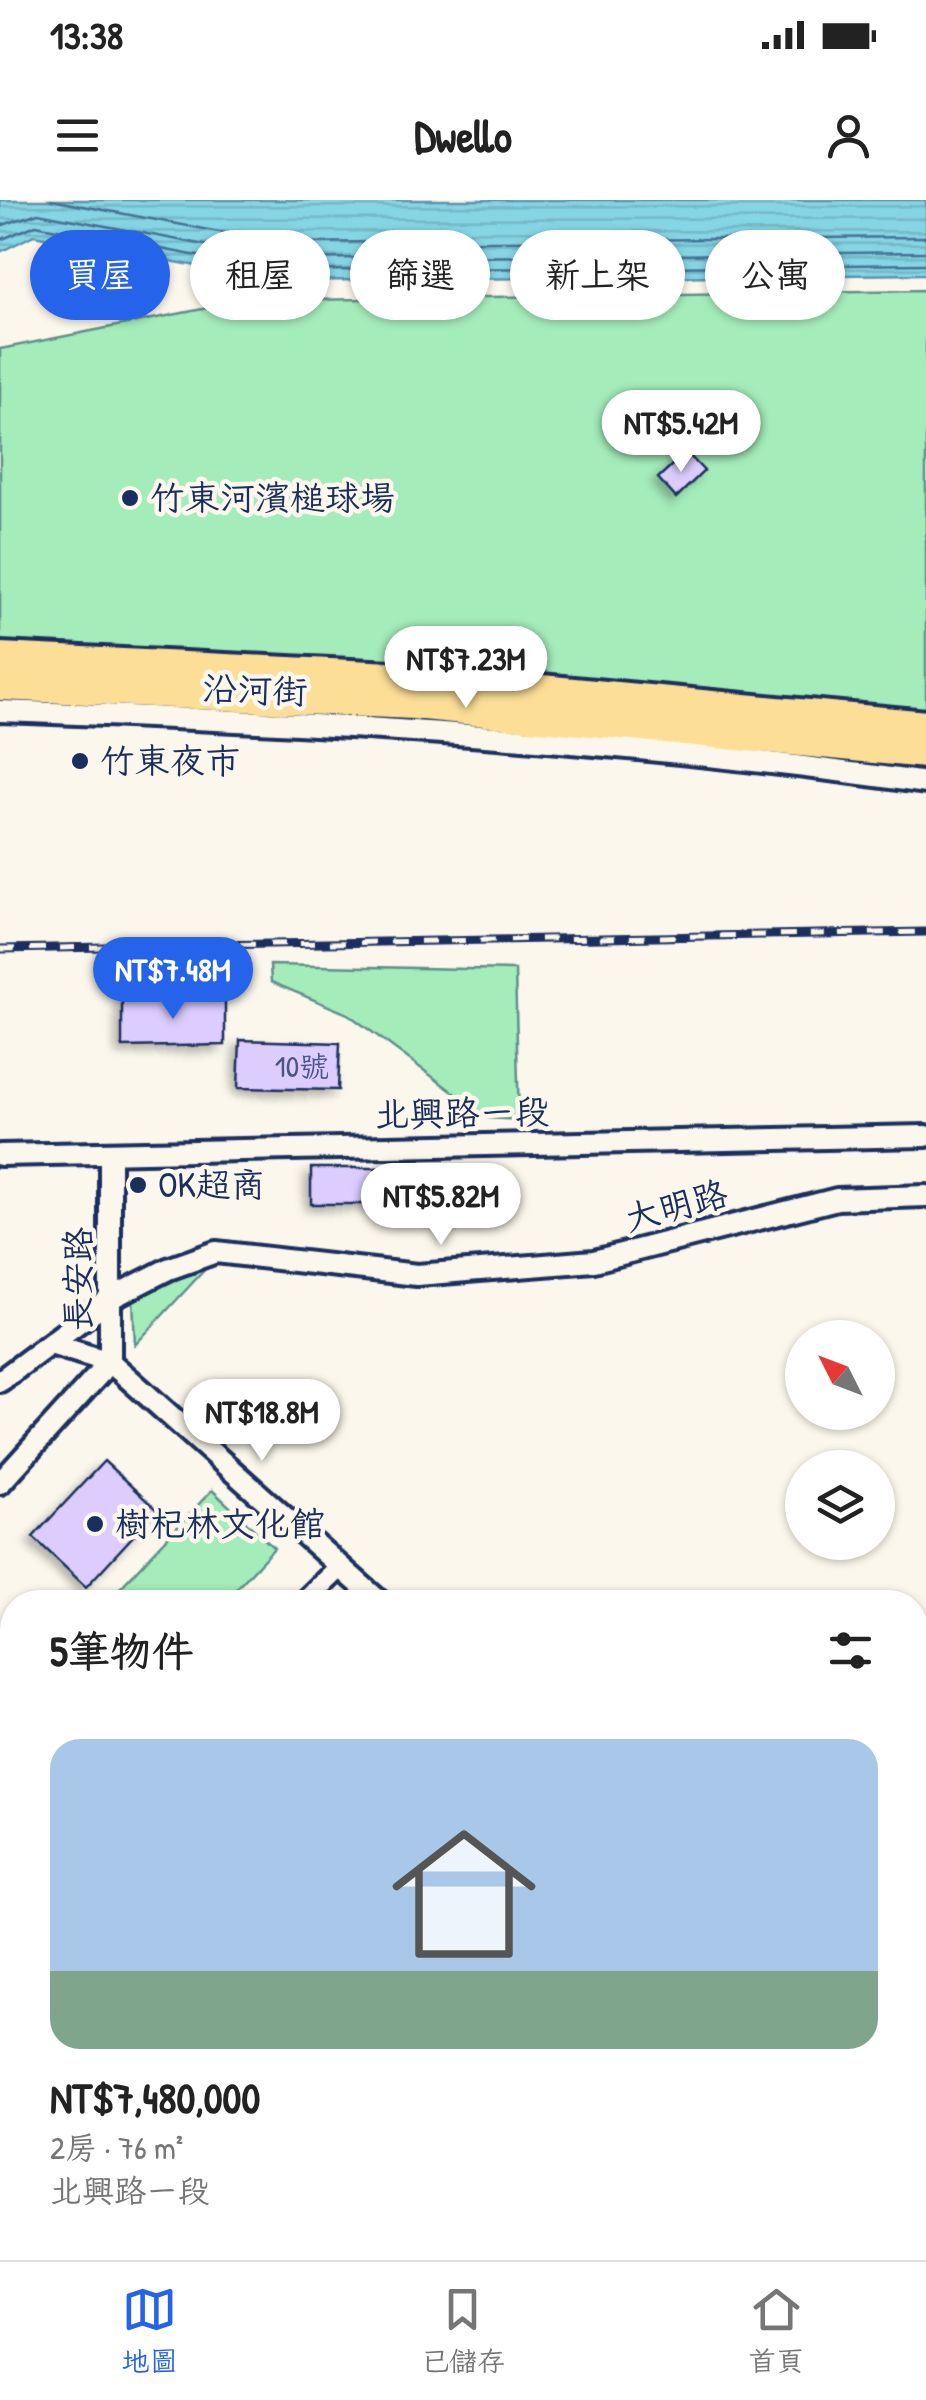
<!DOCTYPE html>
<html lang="zh-TW">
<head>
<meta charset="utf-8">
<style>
  :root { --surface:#fff; --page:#f6f6f6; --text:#222; --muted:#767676; --line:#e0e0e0; --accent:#2563eb }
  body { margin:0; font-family:"Patrick Hand","LXGW WenKai TC",sans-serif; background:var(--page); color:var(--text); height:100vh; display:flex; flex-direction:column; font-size:38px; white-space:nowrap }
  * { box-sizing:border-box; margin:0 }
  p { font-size:32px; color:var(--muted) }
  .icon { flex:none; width:55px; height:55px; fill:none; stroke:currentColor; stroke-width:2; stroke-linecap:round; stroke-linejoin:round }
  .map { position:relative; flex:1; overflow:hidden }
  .details { position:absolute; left:0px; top:1390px; width:928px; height:670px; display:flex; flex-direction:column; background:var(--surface); border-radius:40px 40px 0 0; box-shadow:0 2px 8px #0004 }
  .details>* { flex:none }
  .guide { position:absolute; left:30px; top:30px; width:868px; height:90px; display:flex; gap:20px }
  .needle { width:65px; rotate:312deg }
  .tools { position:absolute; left:785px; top:1120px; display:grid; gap:20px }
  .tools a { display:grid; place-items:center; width:110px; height:110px; border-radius:50%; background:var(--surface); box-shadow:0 2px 8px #0004; font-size:50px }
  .price { position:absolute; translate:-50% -85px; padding:0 22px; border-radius:35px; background:#fff; color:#222; font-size:32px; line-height:65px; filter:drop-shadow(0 2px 5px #0008) }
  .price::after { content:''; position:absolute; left:50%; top:60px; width:30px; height:22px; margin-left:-15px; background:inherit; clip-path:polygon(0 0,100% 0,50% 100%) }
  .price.active { background:var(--accent); color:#fff }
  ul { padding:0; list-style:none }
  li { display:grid; align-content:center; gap:20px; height:530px; padding:0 50px }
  li span { display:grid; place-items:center; height:310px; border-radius:30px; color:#555 }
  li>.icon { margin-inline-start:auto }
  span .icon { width:180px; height:180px; fill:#fffc; stroke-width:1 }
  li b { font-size:42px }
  h2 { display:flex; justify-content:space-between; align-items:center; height:120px; padding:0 50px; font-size:42px }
  .chip { padding:0 35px; border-radius:45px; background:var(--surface); box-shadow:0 2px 8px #0004; font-size:35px; line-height:90px }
  .chip.active { background:var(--accent); color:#fff }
  .status { display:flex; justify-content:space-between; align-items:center; height:70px; padding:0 50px; background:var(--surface); direction:ltr }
  .status svg { height:28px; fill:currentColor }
  header { display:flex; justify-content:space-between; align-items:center; height:130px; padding:0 50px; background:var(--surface); font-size:45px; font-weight:800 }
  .dock { display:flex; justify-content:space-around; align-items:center; height:140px; border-top:2px solid var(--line); background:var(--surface); font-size:28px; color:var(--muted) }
  .dock a { display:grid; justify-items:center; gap:5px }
  .dock .active { color:var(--accent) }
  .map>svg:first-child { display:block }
  .green { fill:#a4ecba; stroke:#608e8c; stroke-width:2.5 }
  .water { fill:url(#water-rules); stroke:#5b93ae; stroke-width:2.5 }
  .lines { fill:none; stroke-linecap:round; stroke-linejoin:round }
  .shore { stroke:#467194; stroke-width:2.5 }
  .building { fill:#ddcdff; stroke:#1b2f5e; stroke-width:2.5; filter:url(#shadow) }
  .minor-casing { stroke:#1b2f5e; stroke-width:28 }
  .highway-casing { stroke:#1b2f5e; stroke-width:38 }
  .minor { stroke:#fbf7ec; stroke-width:20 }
  .highway { stroke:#fcde96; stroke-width:30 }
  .rail-casing { stroke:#1b2f5e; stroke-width:9 }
  .rail { stroke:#fbf7ec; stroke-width:5; stroke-dasharray:15; stroke-linecap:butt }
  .poi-dot { fill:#1b2f5e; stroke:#fbf7ec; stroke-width:4 }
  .labels { text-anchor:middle; stroke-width:9; stroke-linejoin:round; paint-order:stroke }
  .number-label { font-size:30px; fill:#4c5686 }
  .poi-label { font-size:35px; fill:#1b2f5e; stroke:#fbf7ec; text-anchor:start }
  .street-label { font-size:35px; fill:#1b2f5e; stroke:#fbf7ec }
</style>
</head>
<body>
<div class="status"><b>13:38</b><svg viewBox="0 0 49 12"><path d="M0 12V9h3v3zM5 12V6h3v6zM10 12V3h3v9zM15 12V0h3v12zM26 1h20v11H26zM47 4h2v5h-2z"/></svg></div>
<header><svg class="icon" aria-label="menu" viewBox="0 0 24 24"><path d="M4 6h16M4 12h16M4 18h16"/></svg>Dwello<svg class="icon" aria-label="person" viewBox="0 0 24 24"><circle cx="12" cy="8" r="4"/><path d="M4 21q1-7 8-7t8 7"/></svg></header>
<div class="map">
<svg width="926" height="2060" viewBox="0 0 926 2060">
  <defs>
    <pattern id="water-rules" width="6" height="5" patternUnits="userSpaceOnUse" patternTransform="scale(2.5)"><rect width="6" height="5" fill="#86d5e4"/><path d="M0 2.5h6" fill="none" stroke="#73b7c6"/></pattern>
    <filter id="shadow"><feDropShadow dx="-6" dy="6" stdDeviation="5" flood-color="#0004"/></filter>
  </defs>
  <rect width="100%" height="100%" fill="#fbf7ec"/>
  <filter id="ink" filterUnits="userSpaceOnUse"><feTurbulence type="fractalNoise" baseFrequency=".01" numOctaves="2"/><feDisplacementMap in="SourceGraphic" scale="20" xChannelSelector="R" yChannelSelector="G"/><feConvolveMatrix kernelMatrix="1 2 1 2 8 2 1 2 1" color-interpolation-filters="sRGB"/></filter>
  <g filter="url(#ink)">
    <g class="green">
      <path d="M926,90v438l-926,-61v-318l243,-48z"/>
      <path d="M270,765l245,5 4,150 -31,-2 -140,-104 -77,-32z"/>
      <path d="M209,1065l-74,80 -2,-46z"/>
      <path d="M212,1290l62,58 -50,54h-117z"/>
      <path d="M376,2048h109l-27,12h-69z"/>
    </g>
    <path class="water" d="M0,0h926v74l-651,7 -241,-46 -34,17z"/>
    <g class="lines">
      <g class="shore">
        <path d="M51,0l227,43 648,-6"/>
        <path d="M0,26l38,-13 239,46 649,-7"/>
        <path d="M0,40l36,-15 240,46 650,-7"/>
      </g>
    </g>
    <g class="building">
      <path d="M686,252l18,19 -28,27 -18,-20z"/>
      <path d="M225,798v47l-103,2v-48z"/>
      <path d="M240,840l100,3 -2,47 -100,-2z"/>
      <rect x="417" y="967" width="38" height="36"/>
      <path d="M417,967v36l-40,1v-36z"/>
      <rect x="311" y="968" width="66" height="36"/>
      <path d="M104,1261l53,49 -71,77 -53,-50z"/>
      <path d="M12,1576v74l-4,4 -8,-7v-57z"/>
    </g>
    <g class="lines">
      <g class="minor-casing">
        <g id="minor">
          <path d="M0,511c309,11 620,28 926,72"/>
          <path d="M0,955l926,-19"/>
          <path d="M50,1144l60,18 270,240"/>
          <path d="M0,1181l111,-83 57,-29 48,-17 201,23 177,-14 243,-62 89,-3"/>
          <path d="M0,1283l110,-121v-209"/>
          <path d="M304,1402l36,-35"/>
          <path d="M915,1475l11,-1"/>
          <path d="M0,1721l12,-14"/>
          <path d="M0,1846l12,12"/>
          <path d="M213,2048l13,12"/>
          <path d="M8,2060l11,-12"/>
        </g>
      </g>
      <g class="highway-casing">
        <g id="highway">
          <path d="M0,458l412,20 514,48"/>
          <path d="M0,485l413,19 513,49"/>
        </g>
      </g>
      <use href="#minor" class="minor"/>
      <use href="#highway" class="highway"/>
      <g class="rail-casing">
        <path id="rail" d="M0,749l926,-17"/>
      </g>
      <use href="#rail" class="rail"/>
    </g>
  </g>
  <g class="poi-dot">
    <circle cx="130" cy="298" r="10"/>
    <circle cx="80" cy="561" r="10"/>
    <circle cx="138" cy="985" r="10"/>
    <circle cx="95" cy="1324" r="10"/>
  </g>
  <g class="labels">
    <g class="number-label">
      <text x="302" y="877">10號</text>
    </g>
    <g class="poi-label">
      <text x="150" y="310">竹東河濱槌球場</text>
      <text x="100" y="573">竹東夜市</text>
      <text x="158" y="997">OK超商</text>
      <text x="115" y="1336">樹杞林文化館</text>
    </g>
    <g class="street-label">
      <text transform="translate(255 490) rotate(2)" y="12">沿河街</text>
      <text transform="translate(462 913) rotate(-1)" y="12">北興路ㄧ段</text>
      <text transform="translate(676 1006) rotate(-15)" y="12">大明路</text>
      <text transform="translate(78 1079) rotate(-90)" y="12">長安路</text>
    </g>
  </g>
</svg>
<div class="tools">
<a><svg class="needle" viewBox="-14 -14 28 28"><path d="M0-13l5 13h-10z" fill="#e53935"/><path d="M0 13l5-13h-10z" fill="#767676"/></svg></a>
<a><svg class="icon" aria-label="layers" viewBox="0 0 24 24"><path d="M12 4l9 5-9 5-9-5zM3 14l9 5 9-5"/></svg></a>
</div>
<b class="price" style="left:681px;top:275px">NT$5.42M</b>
<b class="price" style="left:466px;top:511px">NT$7.23M</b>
<b class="price active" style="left:173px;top:822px">NT$7.48M</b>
<b class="price" style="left:441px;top:1048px">NT$5.82M</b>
<b class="price" style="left:262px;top:1264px">NT$18.8M</b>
<div class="guide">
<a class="chip active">買屋</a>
<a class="chip">租屋</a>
<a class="chip">篩選</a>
<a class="chip">新上架</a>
<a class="chip">公寓</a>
</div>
<section class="details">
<h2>5筆物件<svg class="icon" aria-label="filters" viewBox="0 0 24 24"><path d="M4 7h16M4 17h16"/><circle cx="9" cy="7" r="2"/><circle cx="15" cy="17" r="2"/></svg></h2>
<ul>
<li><span style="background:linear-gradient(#a9c7e8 75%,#7fa58c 0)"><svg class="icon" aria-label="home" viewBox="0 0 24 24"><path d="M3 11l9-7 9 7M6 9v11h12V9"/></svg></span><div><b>NT$7,480,000</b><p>2房 · 76 m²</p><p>北興路ㄧ段</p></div></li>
</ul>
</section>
</div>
<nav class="dock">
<a class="active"><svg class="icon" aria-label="map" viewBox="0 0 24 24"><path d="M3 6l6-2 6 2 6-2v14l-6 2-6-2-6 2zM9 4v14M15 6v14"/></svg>地圖</a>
<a><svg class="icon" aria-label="saved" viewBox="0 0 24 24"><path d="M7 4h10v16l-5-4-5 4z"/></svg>已儲存</a>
<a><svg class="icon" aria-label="home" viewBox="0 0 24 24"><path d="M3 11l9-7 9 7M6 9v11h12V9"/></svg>首頁</a>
</nav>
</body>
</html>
